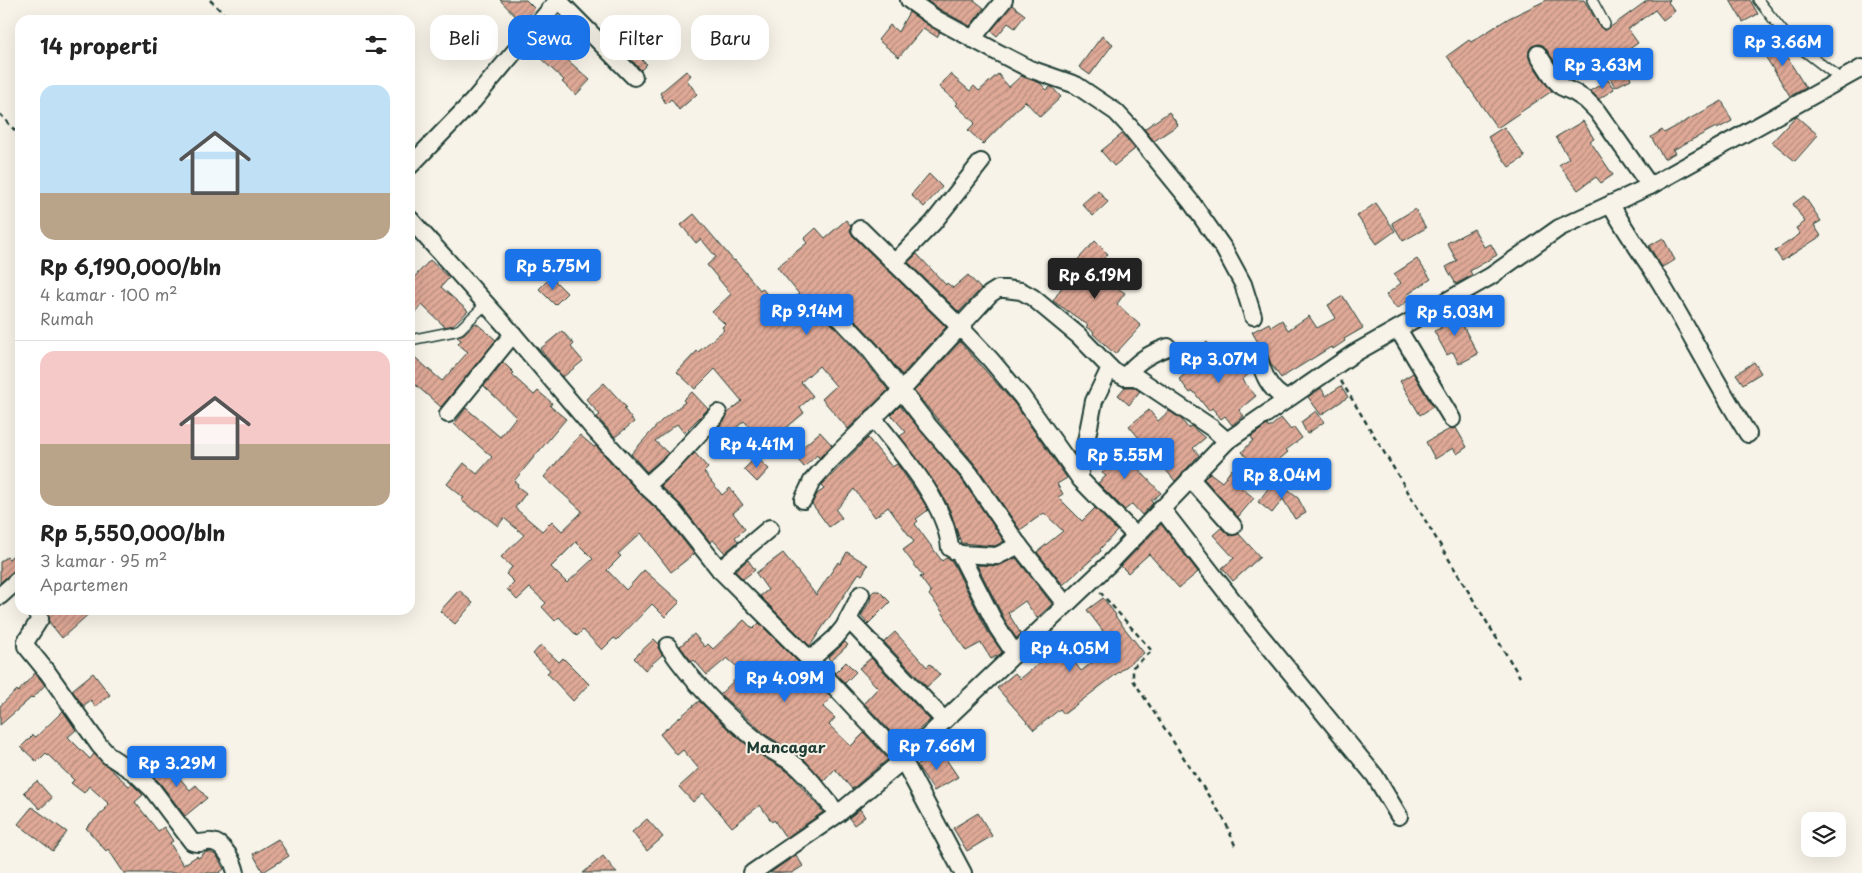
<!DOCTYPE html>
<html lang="id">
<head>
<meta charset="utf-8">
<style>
  :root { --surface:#fff; --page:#f6f6f6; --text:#222; --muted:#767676; --line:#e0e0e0; --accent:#1a73e8 }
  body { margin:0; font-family:"Playpen Sans",sans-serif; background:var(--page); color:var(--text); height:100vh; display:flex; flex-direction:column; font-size:19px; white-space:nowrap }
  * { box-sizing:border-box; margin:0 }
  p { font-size:16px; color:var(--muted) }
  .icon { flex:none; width:28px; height:28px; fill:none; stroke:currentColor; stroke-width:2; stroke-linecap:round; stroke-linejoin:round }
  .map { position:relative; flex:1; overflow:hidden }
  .panel { position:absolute; left:15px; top:15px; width:400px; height:600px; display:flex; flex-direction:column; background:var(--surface); border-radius:15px; box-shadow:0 5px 20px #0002 }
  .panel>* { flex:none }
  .hud { position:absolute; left:430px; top:15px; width:475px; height:45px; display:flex; gap:10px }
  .fabs { position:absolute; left:1801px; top:812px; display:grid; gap:10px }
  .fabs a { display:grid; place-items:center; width:45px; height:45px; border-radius:10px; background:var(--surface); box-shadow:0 5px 20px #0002; font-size:25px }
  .price { position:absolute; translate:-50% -42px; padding:0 11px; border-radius:5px; background:var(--accent); color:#fff; font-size:16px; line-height:32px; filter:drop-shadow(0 1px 2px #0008) }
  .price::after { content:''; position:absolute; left:50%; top:30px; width:15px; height:11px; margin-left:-8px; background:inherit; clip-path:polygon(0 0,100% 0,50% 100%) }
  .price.active { background:#222; color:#fff }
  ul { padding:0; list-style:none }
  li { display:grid; align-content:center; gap:10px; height:265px; padding:0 25px }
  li+li { border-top:1px solid var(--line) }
  li span { display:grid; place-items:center; height:155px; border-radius:15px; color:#555 }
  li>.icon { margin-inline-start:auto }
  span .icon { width:90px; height:90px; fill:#fffc; stroke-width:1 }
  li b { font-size:21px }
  h2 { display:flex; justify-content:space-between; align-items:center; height:60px; padding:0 25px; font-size:21px }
  .chip { padding:0 18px; border-radius:15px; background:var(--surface); box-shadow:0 5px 20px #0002; font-size:18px; line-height:45px }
  .chip.active { background:var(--accent); color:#fff }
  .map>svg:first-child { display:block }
  .building { fill:url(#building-hatch); stroke:#1f3d34; fill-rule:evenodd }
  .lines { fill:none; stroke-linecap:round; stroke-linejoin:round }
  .lane-casing { stroke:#1f3d34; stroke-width:12 }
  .street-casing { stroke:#1f3d34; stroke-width:20 }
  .path { stroke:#1f3d34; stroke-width:2.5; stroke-dasharray:5 4; stroke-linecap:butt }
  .lane { stroke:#f7f3e8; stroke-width:9 }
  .street { stroke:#f7f3e8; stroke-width:16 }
  .labels { text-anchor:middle; stroke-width:4; stroke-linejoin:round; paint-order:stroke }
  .quarter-label { font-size:15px; font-weight:bold; fill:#1f3d34; stroke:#f7f3e8 }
</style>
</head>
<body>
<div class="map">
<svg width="1862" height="873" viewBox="0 0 1862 873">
  <defs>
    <pattern id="building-hatch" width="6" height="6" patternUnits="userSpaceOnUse" patternTransform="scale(1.25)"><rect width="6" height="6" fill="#e0a997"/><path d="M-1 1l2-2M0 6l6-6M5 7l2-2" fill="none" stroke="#b58b7c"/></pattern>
  </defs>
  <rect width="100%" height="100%" fill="#f7f3e8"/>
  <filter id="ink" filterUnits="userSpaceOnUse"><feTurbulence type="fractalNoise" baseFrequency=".02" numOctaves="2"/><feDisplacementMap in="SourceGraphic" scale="10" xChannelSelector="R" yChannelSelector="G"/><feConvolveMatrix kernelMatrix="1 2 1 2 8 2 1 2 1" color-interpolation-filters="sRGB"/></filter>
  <g filter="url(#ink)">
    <g class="building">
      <path d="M500,0h26l9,9 -13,14z"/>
      <path d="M926,0h48l10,8 -14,18 -29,-16z"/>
      <path d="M1547,0h37l16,27 5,4 43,-31h22l-2,2 7,9 -12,9 -8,-10 -27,19 10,14 -19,13 12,23 -16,8 -20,-37 -33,22 -19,-27 -5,-1 -6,2 -3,4v9l17,25 6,7 -55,37 -50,-72 22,-16 2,2 38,-24z"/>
      <path d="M1730,0h20l8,14 -15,8z"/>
      <path d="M1012,5l13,10 -10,13 -7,-5 -11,13 -6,-5z"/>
      <path d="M909,12l31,20 -3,5 -14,-9 -24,29 -21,-17 12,-15 8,7z"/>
      <path d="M645,22l14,22 -17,17 5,3 -6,6 -22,-23 4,-4 5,5z"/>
      <path d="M1102,36l11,8 -23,31 -11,-8z"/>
      <path d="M1775,38l31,50 -16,8 -30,-48z"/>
      <path d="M552,46l38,34 -14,15 -14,-13 2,-2 -24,-22z"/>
      <path d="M686,71l5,4 -4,5 10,14 -18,16 -8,-11 -5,5 -6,-11z"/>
      <path d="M950,74l20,17 4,-5 5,5 19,-17 11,13 12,-11 19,7 7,7 3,-3h2l9,10 -21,20 -15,-16 -42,43 -15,-14 7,-7 -19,-18 2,-2 -19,-16z"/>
      <path d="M1608,80l6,9 -15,10 -9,-8z"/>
      <path d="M1722,101l10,20 -15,8 -1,-2 -43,23 2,3 -11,6 -13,-22 11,-7 2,3z"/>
      <path d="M1169,112l9,13 -24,16 -10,-12z"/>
      <path d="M1796,116l22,19 -23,26 -23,-19z"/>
      <path d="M1583,121l11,18 -4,2 23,34 -12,8 -5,-6 -18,13 -19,-25 10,-7 -13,-21z"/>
      <path d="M1504,127l21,30 -16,10 -21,-30z"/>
      <path d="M1122,134l13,15 -21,17 -13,-15z"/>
      <path d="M929,174l13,13 -18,20 -13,-12z"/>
      <path d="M1098,190l10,12 -15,14 -11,-12z"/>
      <path d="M1804,196l17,25 -7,4 7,11 -39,25 -7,-10 25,-17 -4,-6 9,-6 -12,-18z"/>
      <path d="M1376,203l19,28 -18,13 -20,-28z"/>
      <path d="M1415,209l11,19 -23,13 -11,-18z"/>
      <path d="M694,214l40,47 1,-1 25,30 2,-2 16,21 21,-15 -22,-27 30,-24 -3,-4 12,-11 9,10 21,-18 5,6 -1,5 3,5 93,91 -44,48 -25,-32 -35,-37 -9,-3 -5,3 -3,9 3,5 34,37 26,33 -40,39 -26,-30 14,-13 -17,-20 -18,16 12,14 -13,11 4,6 -18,15 18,18 16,-14 12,13 -13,13 -2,-3 -13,12 -12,-14 -2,2 -15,-16 -8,7 -23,-25 -22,20 -8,-9 11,-12 3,-7 14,-12 -27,-32 -20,20 -18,-17 20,-21 1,1 26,-22 -2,-3 3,-3 -13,-12 19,-18 -24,-29 9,-8 -15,-18 -5,4 -15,-18z"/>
      <path d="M1474,229l10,18 7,-3 6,11 -27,16 2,4 -16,9 -10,-17 11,-6 -10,-18z"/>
      <path d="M1663,238l12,22 -13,7 -13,-21z"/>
      <path d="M1095,241l13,13 -16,17 33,22 -8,11 24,22 -26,28 -22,-20 1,-2 -8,-5 2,-2 -35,-24 12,-19 -13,-11 9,-10 9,7z"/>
      <path d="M917,254l29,31 1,-2 6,5 15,-13 13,14 -22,23 -51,-50z"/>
      <path d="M1417,259l14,20 -24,16 3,4 -13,10 -11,-14 15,-12 -7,-9z"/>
      <path d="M430,260l19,18 -8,9 27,24 -15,14 -8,2 -23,-22 -12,13v-36z"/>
      <path d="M551,277l16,16 -12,12 -16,-16z"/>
      <path d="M1343,296l20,32 -19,11 1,2 -12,8 -2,-2 -50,31 -10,-14 -4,-11 -3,-5 -4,-2 -8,-14 17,-9 2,4 11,-7 6,10 21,-14 8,12 19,-10 -8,-13z"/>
      <path d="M1454,309l24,45 -19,10 -6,-12 -6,3 -13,-24 7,-3 -5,-9z"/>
      <path d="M476,323l20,17 -55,67 -31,-27v-27l32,28 26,-29 -10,-8 3,-4 -4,-3 7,-3z"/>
      <path d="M562,331l12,13 -3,3 12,14 -20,16 -23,-28z"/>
      <path d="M960,342l54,61 53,75 -10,6 6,10 -5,3 24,24 13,-13 22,23 -17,18 1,2 -38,34 -26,-33 26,-21 -19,-18 -24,17 -42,-62 -64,-77z"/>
      <path d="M1207,342l22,25 10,-8 11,14 -8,7 14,16 -17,14 5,6 -12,9 -7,-9 -4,3 -9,-11 -3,3 -16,-20 -3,2 -11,-14 22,-19 -6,-8z"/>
      <path d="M503,362l11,11 -2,2 22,20 4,-4 14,12 -2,3 16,13 -52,62 4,3 -1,2 9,7 -11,15 27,23 10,-10 10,10 18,-17 2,-3 -38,-34 36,-42 14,12 2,-1 43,47 26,24 29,37 -23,18 -30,-39 -23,21 3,2 -14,14 19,20 18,-20 36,32 -15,15 -13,-13 -35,36 -3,-2 -12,12 -19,-20 -6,6 -18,-19 -4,4 -13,-14 4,-4 -16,-15 -13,12 -10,-11 7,-7 -8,-8 6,-7 -11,-10 23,-22 -20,-17 -6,8 -21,-16 -2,1 -14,-11 3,-2 -17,-14 17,-21 13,11 15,-17 -38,-33 12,-16 34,29 16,-20 -32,-31zM576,542l17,17 -26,24 -16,-16z"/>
      <path d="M1754,362l7,11 -18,11 -7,-10z"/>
      <path d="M1413,373l20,34 -13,8 -20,-34z"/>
      <path d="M604,383l22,24 -2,2 10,13 -19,15 -18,-20 3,-2 -14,-16z"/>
      <path d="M1341,386l7,11 -27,18 -13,-18 13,-9 5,8z"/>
      <path d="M1125,387h8l7,4 -11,14 -11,-10z"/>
      <path d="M692,392l16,17 -24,24 -7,-9 -22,17 13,12 -21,19 -16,-18 30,-33 24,-19 -2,-2z"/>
      <path d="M900,406l62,74 42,61 -9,5 -34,-3 -11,-33 -10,-19 -40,-55 6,-4 -15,-17z"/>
      <path d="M1149,410l9,11 11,-10 12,8 7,9 3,-2 14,12 -12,10 6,7 -24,26 -46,-55z"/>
      <path d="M1316,411l8,11 -17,12 -6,-12z"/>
      <path d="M1281,418l10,12 3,-3 8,11 -16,12 2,2 -19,16 -11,-7 -4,5 -12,-14 11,-12 -2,-3 16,-12 2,3z"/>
      <path d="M1456,428l11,19 -10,7 -4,-6 -18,11 -9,-17 24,-13z"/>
      <path d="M868,438l24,29 5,-3 26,37 5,9 -12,9 2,2 -3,3 27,37 4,-3 6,3 36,71 14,20 -3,3 -8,4 -10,-16 -15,8 -25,-41 -12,-15 2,-3 -11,-15 3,-1 -20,-26 11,-8 -26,-35 -13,10 -21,-28 -18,21 6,8 -13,9 -17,-23 5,-10 7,-5 -3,-3z"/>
      <path d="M1111,440l50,53 -10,8 2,2 -3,3 -8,9 -10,-11 -7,6 -27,-27 8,-7 -4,-3 3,-4 -12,-13 1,-2z"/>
      <path d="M695,453l13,15 -4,4 18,23 8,-7 13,17 -10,8 12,16 -10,8 3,4 -13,12 -12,-13 -3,2 -30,-38 -19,-18z"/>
      <path d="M756,457l13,12 -12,13 -13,-13z"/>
      <path d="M1232,469l10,11 -4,5 16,13 -16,19 -34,-38 6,-6 12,9z"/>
      <path d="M1272,479l26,19 8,15 -11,6 -12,-20 -11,14 -14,-11 15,-20z"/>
      <path d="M1161,524l37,48 -19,16 -30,-34 -21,19 -7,-7z"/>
      <path d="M1221,528l9,8 9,-2 21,23 -27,24 -11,-13 12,-10 -21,-23z"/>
      <path d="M20,548v20l-7,3 -13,12v-21l7,-5 2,2z"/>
      <path d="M847,552l21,13 -6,10 -3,-2 -49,73 -50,-50 8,-6 -12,-17 27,-20 33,42 22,-33 2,2z"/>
      <path d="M1016,558l36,46 -15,14 -12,-17 -17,12 13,21 -5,4 -10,-16 -29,-57 20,1z"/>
      <path d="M748,560l7,10 -12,9 -8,-8z"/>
      <path d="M459,590l14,13 -18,21 -15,-13z"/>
      <path d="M874,591h5l11,11 -22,22 -7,-8 9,-15 1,-7z"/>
      <path d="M1103,598l13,17 -1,1 29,37 -80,61 -4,-5 -26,21 -37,-42 18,-15 5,6 26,-21 -4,-4 17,-13 22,30 31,-24 -12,-14 3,-2 -16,-21z"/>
      <path d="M46,610h47l-31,28 -13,-16z"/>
      <path d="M744,620l9,9 6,-6 40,40 3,4 -4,3 17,16 2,-3 14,15 -8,9 12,11 -6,7 22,21 13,-13 24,26 -36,30 -17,-20 -11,12 -21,-23 -37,-23 -46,-41 23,-22 -16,-14 -20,17 -13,-15 -2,2 -12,-16 14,-12 11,13 3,-3 5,5z"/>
      <path d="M895,632l32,35 3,-3 10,11 -13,12 -43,-45z"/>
      <path d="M654,639l5,5 -1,3 4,8 -17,15 -11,-12z"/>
      <path d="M845,642l3,3 -17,16 -3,-3z"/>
      <path d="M541,645l18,17 4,-4 26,26 -16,17 -26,-28 3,-3 -17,-16z"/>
      <path d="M871,658l59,62 -28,24 -38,-41 14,-15 -19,-20z"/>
      <path d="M846,662l10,10 -11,11 -10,-10z"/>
      <path d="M35,673l10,12 -12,13 -1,-1 -32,28v-19l17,-16 1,2z"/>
      <path d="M93,673l17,22 -15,12 -4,-7 -8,6 -11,-16z"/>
      <path d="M699,701l29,28 26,22 36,22 33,39 -37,26 -12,-18 -2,2 -12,-17 -28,22 -29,-34 -10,9 -14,-15 20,-18 -16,-19 -6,5 -17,-21z"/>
      <path d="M63,711l13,19 -8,7 22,22 4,-5 35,32 3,-2 11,11 -8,7 23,29 6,-4 9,14 -3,2 13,22 14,-9 1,2 8,-6h4l7,4 7,13 -5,4h-95l-16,-24 -2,2 -20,-23 20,-19 -1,-1 4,-4 -20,-18 -5,7 -13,-10 3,-3 -28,-27 -9,9 -16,-15 12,-12 3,2z"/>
      <path d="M940,750l18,27 -24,14 -17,-26z"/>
      <path d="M162,758l28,32 6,-5 11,13 -22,18 -25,-33 -13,-12z"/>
      <path d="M37,781l15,17 -12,11 -16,-17z"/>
      <path d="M32,807l35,25 -14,19 -35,-27z"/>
      <path d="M860,809l5,8 -11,8 -5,-7z"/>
      <path d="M978,813l14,23 -25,15 -14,-23z"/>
      <path d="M647,819l16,18 -16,14 -15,-19z"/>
      <path d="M278,839l11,17 -26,16 -10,-18z"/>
      <path d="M796,855l7,11 -11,7h-22z"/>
      <path d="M603,856l14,17h-34z"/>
    </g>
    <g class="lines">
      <g class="lane-casing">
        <g id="lane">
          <path d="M1592,0l13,24"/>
          <path d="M1758,0l32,40 52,40"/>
          <path d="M410,340l45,-9 5,-2 26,-25"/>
        </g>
      </g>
      <g class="street-casing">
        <g id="street">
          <path d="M558,0l76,77"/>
          <path d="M909,0l27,19 61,33 33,17 46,16 40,27 14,15 61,75 33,47 19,35 10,32"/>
          <path d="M972,39l32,-39"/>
          <path d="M1538,54l16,25 8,8 13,6 11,7 11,11 53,75"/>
          <path d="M410,166l63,-65 85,-101"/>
          <path d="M1611,204c14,28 33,52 49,78 30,50 57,102 88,152"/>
          <path d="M410,219l103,115 79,93 54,59 26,24 48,60 90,90 93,100 60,113"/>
          <path d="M860,229l101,99 29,31 32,38 59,83 55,56"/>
          <path d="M894,263l39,-40 48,-61"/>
          <path d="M835,313l35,37 58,75 42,49 47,69 49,62"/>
          <path d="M1398,329l54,90"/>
          <path d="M1258,356c5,17 11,35 29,43"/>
          <path d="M1125,377c12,-16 24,-23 43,-30"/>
          <path d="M448,414l65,-80"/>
          <path d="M873,418c28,35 73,84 77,130l10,6 37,73 18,27"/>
          <path d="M1079,477l15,-76 16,-33"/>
          <path d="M1190,478l43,48"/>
          <path d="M646,486l28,-25 44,-48"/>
          <path d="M803,500l9,-19 18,-20 72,-71 88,-96 8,-5h7l16,2 11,6 47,39 34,35 12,6h11l76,51 15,13"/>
          <path d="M1161,508l90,116 124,152 24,40"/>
          <path d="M960,554l37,2 22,-11"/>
          <path d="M720,570l50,-42"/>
          <path d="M0,596l20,-18"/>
          <path d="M35,610l5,9 -14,22v5l22,27 51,72 10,11 26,17 17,16 40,53c7,3 13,-1 20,0 12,1 22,21 24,31"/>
          <path d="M848,619l96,101"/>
          <path d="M668,646c25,37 58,70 92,97 13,10 30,15 41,27 14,14 25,30 37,44"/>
          <path d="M810,660l25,-22 9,-11 17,-33"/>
          <path d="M752,873l86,-59 65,-54 206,-196 118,-123 126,-87 138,-78 68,-48 91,-42 212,-118"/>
        </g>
      </g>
      <g class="path">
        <path d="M210,0l20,20"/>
        <path d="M0,114l20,22"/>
        <path d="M1341,381l179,296"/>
        <path d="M1100,592l52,59 -19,16v13l92,141 11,27"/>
      </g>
      <use href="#lane" class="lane"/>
      <use href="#street" class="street"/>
    </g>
  </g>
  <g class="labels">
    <g class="quarter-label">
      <text x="786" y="753">Mancagar</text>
    </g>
  </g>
</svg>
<div class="fabs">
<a><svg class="icon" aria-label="layers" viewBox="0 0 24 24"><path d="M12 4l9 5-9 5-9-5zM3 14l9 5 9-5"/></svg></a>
</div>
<b class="price" style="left:1783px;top:67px">Rp 3.66M</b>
<b class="price" style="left:1603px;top:90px">Rp 3.63M</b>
<b class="price" style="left:553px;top:291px">Rp 5.75M</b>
<b class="price active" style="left:1095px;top:300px">Rp 6.19M</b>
<b class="price" style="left:807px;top:336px">Rp 9.14M</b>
<b class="price" style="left:1455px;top:337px">Rp 5.03M</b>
<b class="price" style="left:1219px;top:384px">Rp 3.07M</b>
<b class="price" style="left:757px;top:469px">Rp 4.41M</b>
<b class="price" style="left:1125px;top:480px">Rp 5.55M</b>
<b class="price" style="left:1282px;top:500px">Rp 8.04M</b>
<b class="price" style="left:1070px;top:673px">Rp 4.05M</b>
<b class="price" style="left:785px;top:703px">Rp 4.09M</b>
<b class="price" style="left:937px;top:771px">Rp 7.66M</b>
<b class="price" style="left:177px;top:788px">Rp 3.29M</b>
<div class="hud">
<a class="chip">Beli</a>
<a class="chip active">Sewa</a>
<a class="chip">Filter</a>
<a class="chip">Baru</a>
</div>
<section class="panel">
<h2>14 properti<svg class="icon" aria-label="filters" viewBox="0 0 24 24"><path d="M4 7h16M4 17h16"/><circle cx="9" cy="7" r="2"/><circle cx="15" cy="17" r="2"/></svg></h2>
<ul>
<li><span style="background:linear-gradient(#bfe0f5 70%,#b9a48a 0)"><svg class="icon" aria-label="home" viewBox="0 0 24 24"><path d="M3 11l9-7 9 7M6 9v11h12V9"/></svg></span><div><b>Rp 6,190,000/bln</b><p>4 kamar · 100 m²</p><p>Rumah</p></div></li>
<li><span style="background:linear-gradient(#f6c9c9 60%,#b9a48a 0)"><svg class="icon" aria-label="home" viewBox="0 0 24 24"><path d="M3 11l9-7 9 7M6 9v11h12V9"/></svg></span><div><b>Rp 5,550,000/bln</b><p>3 kamar · 95 m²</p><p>Apartemen</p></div></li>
</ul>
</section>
</div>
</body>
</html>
